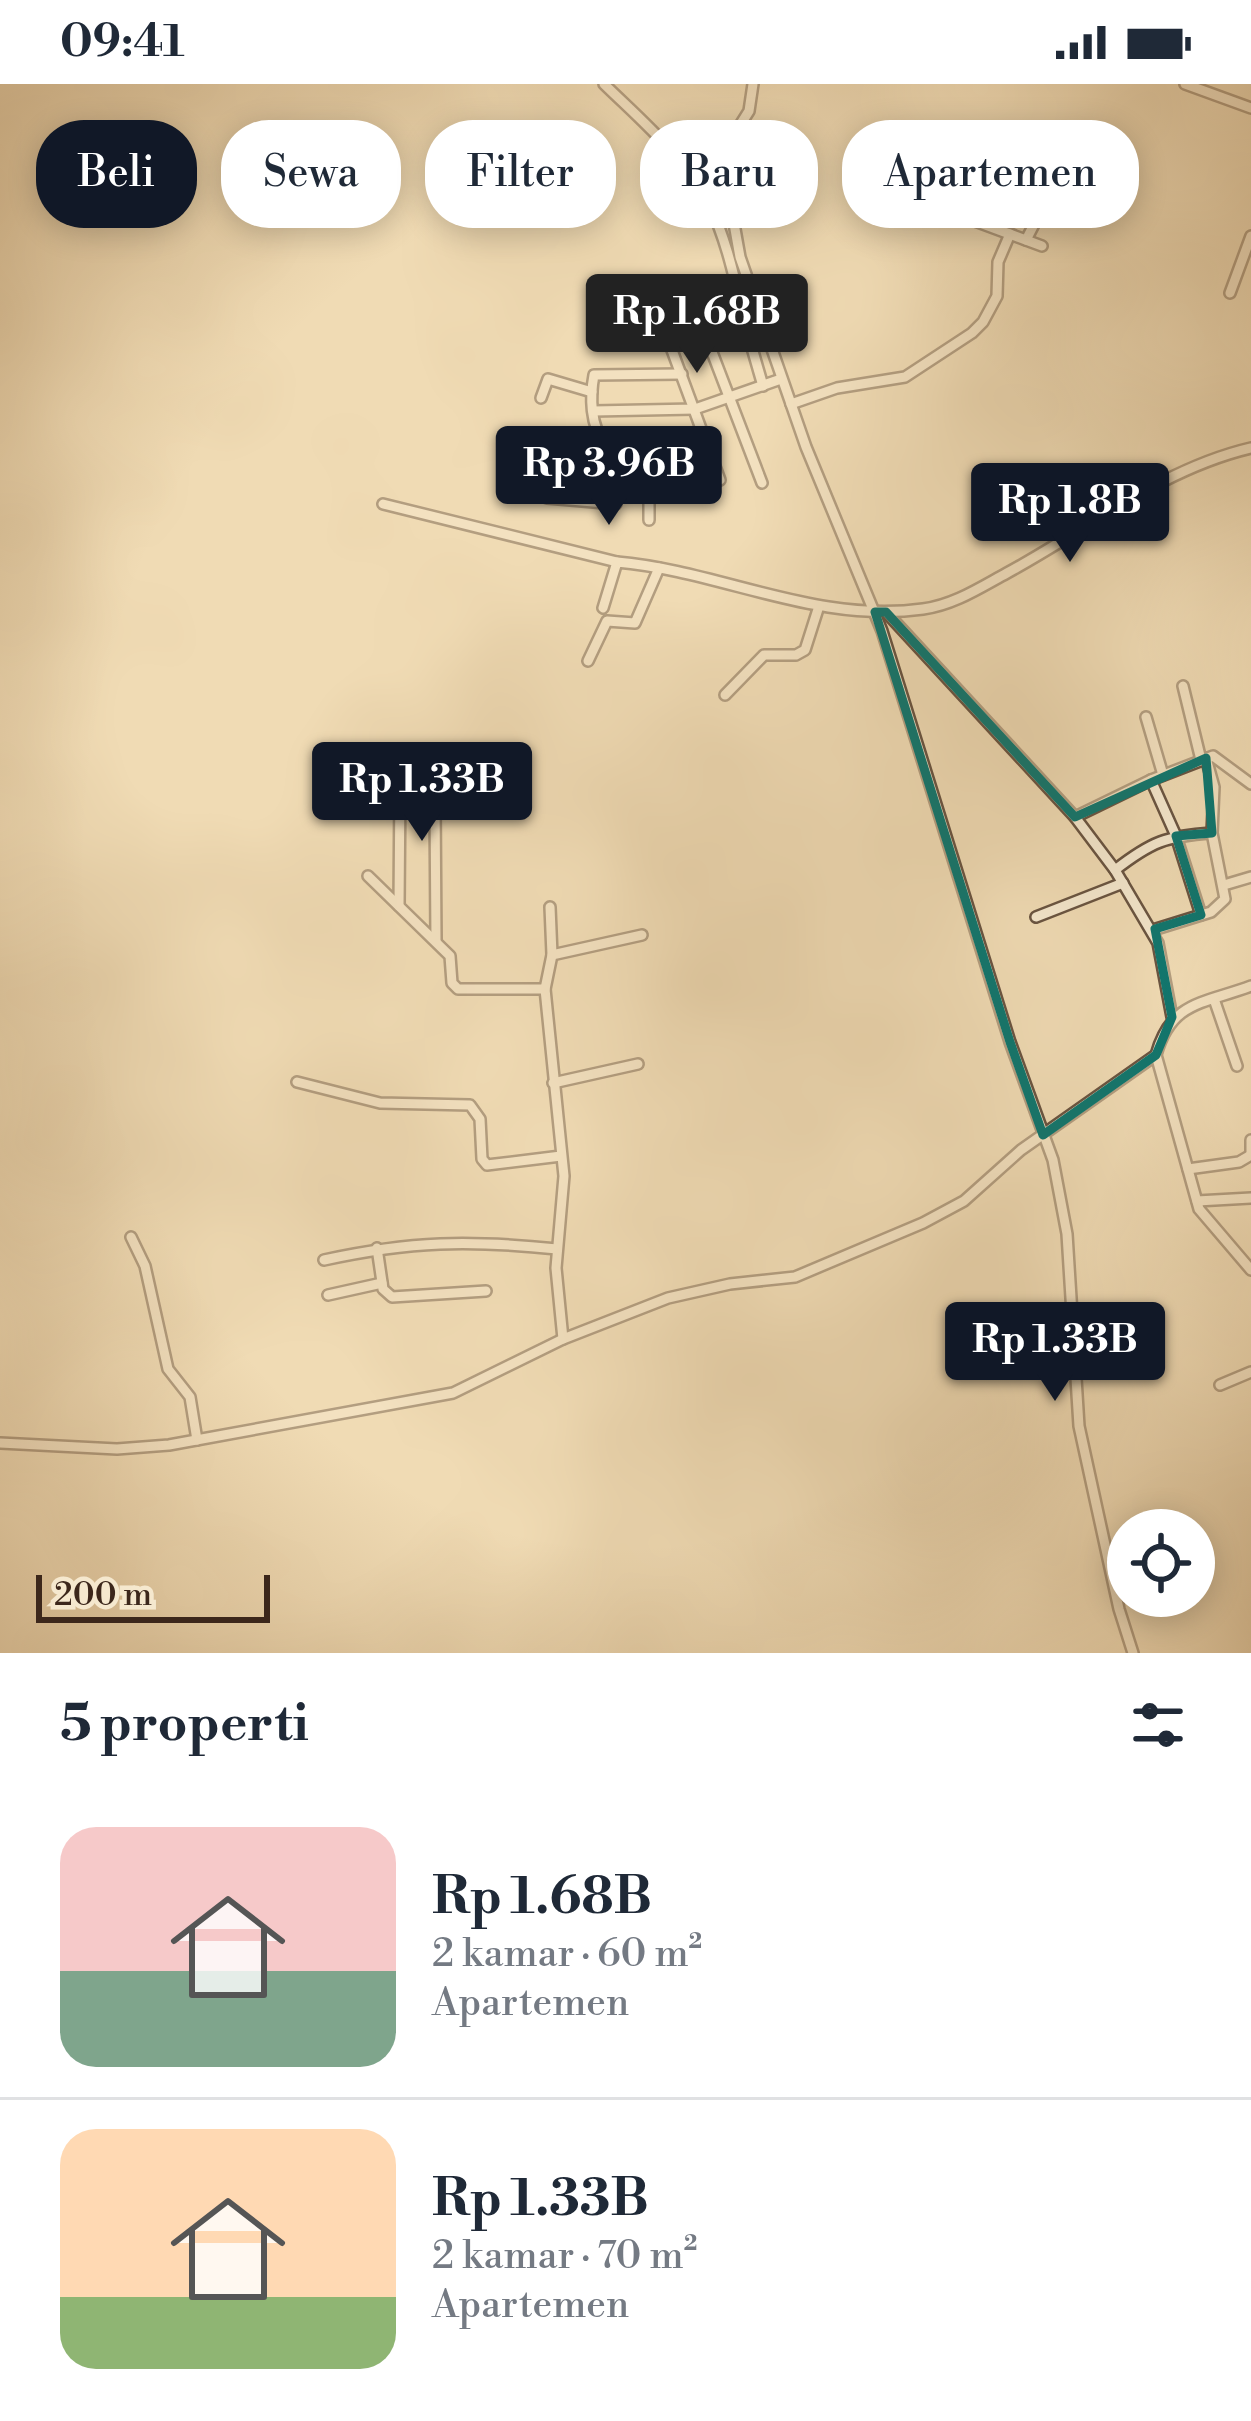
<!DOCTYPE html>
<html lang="id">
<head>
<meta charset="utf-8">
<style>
  :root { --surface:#fff; --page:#f2f2f3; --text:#1f2937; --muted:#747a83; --line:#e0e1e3; --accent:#111827 }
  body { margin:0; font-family:"Libre Bodoni",serif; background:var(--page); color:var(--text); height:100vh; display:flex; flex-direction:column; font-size:45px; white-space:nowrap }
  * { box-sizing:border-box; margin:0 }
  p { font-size:39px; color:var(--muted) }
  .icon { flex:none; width:66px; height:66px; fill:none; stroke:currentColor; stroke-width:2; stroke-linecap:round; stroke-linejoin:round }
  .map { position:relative; height:1569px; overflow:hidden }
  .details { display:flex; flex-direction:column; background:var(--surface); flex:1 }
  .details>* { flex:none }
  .top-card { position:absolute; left:36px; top:36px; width:1179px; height:108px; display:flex; gap:24px }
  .buttons { position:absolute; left:1107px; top:1425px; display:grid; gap:24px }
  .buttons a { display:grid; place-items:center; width:108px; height:108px; border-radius:50%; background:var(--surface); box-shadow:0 6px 30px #0003; font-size:60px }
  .scale { position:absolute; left:36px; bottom:30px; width:234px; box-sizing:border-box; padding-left:12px; border:6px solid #3c271b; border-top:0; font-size:33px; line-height:42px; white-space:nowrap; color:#3c271b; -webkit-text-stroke:9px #f5e8ce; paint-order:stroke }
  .price { position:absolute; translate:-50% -102px; padding:0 27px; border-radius:12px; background:var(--accent); color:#fff; font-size:39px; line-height:78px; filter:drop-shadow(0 3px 6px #0008) }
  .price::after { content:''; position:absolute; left:50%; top:72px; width:36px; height:27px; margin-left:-18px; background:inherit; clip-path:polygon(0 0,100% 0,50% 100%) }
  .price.on { background:#222; color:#fff }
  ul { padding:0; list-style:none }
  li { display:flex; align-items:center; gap:36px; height:300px; padding:0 60px }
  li+li { border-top:3px solid var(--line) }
  li span { display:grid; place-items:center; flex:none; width:336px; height:240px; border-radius:36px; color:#555 }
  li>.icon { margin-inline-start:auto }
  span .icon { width:144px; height:144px; fill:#fffc; stroke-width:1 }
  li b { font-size:51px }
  h2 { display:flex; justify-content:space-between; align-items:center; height:144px; padding:0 60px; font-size:51px }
  .pill { padding:0 42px; border-radius:48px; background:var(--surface); box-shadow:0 6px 30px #0003; font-size:42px; line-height:108px }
  .pill.on { background:var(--accent); color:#fff }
  .status { display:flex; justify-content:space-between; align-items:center; height:84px; padding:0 60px; background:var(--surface); direction:ltr }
  .status svg { height:33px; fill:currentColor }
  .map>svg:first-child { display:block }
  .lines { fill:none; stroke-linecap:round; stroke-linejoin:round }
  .minor-casing { stroke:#695441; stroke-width:14 }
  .minor { stroke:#f5e8ce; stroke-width:9 }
  .marked { fill:none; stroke:#0f766e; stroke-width:9; stroke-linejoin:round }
</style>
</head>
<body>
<div class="status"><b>09:41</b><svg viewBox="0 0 49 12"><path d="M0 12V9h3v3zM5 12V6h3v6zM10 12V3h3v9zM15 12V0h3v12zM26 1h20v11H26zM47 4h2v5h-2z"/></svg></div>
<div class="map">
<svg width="1251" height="1569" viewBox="0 0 1251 1569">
  <rect width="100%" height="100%" fill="#f0dbb4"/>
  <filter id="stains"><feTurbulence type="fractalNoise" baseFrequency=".00167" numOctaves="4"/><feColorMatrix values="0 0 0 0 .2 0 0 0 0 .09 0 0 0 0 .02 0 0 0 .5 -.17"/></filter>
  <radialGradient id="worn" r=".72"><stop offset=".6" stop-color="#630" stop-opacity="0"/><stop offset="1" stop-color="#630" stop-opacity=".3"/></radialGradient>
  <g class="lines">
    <g class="minor-casing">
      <g id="minor">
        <path d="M604,0c38,37 81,73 106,122 19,39 27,86 38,128"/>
        <path d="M753,0l-4,27 -17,27 -4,52 12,67 66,190 76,184 128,411 43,118 14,74 12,192 40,183 14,44"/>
        <path d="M1185,0l66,24"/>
        <path d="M1045,116l29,10 22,-33"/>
        <path d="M937,123l105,39"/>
        <path d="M1026,156l39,-76"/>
        <path d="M1230,209l21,-57"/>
        <path d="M763,246l-15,4 15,52"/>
        <path d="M614,250l55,8 51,138 -8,4 -94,-4"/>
        <path d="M707,255l55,144"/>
        <path d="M682,290l-88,1c-4,21 -4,51 11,69l7,1 97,3"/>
        <path d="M541,314l7,-19 44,13"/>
        <path d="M791,320l46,-16 68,-11 67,-44 11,-11 14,-26 1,-34 12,-28"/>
        <path d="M593,327l102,-2 86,-30"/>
        <path d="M649,399v37"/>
        <path d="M547,414l69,6 2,-24 -6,-35"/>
        <path d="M383,420l234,58"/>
        <path d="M603,524l14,-46c104,9 199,62 306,47 31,-4 58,-22 84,-36 80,-43 154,-104 244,-125"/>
        <path d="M886,528l189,205 40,53 43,73 14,74"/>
        <path d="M588,577l19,-40 28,2 24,-55"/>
        <path d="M1183,602l18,74"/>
        <path d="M725,611l39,-40h32l9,-5 14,-44"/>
        <path d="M1146,633l17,58"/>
        <path d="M1151,696l25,56 25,79"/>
        <path d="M435,716l1,141"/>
        <path d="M1075,733l76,-37 62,-24 38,28"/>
        <path d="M1115,786c36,-28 51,-34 97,-37"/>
        <path d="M368,792l82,80 2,27 6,6h87l19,187 -8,92 7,71"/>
        <path d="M1224,801l27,-8"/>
        <path d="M399,822l1,-124"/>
        <path d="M1036,833l87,-34"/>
        <path d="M1153,846l58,-18 14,-13 -13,-66 2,-46 -8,-29"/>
        <path d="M552,871l90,-20"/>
        <path d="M1251,902c-48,18 -80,15 -95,69l43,154 52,61"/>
        <path d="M545,905l7,-34 -2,-48"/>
        <path d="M1214,915l23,67"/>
        <path d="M297,998l83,21 90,2 10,14 2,40 5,6 74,-9"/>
        <path d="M553,999l85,-19"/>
        <path d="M1251,1056v13"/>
        <path d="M1188,1085l51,-7 12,-7"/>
        <path d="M1197,1117l54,-3"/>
        <path d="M131,1153l14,29 23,103 22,28 7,43"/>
        <path d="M377,1164l6,41 9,8 94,-6"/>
        <path d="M324,1176c87,-19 145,-20 233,-11"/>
        <path d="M328,1211l54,-12"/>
        <path d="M1220,1301l31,-13"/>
        <path d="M0,1359l117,6 52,-4 284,-52 110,-54 105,-41 62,-14 65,-7 128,-54 41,-22 57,-51 135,-95"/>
      </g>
    </g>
    <use href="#minor" class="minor"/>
  </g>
  <path d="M0 0H1251V1569H0ZM875,528h11l189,205 131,-59 6,75 -36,3 25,79 -46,14 17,88 -16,38 -113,80 -33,-93z" fill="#f0dbb4" fill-opacity=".55" fill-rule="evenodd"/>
  <path class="marked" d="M875,528h11l189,205 131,-59 6,75 -36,3 25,79 -46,14 17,88 -16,38 -113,80 -33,-93z"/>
  <rect width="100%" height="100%" filter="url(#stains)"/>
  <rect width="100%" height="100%" fill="url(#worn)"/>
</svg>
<div class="buttons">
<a><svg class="icon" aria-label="locate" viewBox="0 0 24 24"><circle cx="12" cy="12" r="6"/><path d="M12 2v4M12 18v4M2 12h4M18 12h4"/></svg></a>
</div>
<div class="scale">200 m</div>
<b class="price on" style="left:697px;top:292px">Rp 1.68B</b>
<b class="price" style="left:609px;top:444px">Rp 3.96B</b>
<b class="price" style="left:1070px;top:481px">Rp 1.8B</b>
<b class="price" style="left:422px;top:760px">Rp 1.33B</b>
<b class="price" style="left:1055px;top:1320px">Rp 1.33B</b>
<div class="top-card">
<a class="pill on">Beli</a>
<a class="pill">Sewa</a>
<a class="pill">Filter</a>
<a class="pill">Baru</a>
<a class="pill">Apartemen</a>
</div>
</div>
<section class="details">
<h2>5 properti<svg class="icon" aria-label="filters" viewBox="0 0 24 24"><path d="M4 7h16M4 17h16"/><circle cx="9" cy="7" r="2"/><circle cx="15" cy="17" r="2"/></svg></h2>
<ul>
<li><span style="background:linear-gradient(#f6c9c9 60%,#7fa58c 0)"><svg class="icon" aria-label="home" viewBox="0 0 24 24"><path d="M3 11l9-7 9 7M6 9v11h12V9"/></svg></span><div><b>Rp 1.68B</b><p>2 kamar · 60 m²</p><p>Apartemen</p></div></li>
<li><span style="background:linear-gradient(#ffd9b3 70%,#8fb573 0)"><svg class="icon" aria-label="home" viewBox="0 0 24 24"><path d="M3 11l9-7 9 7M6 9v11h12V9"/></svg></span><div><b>Rp 1.33B</b><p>2 kamar · 70 m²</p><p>Apartemen</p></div></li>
</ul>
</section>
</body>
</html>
